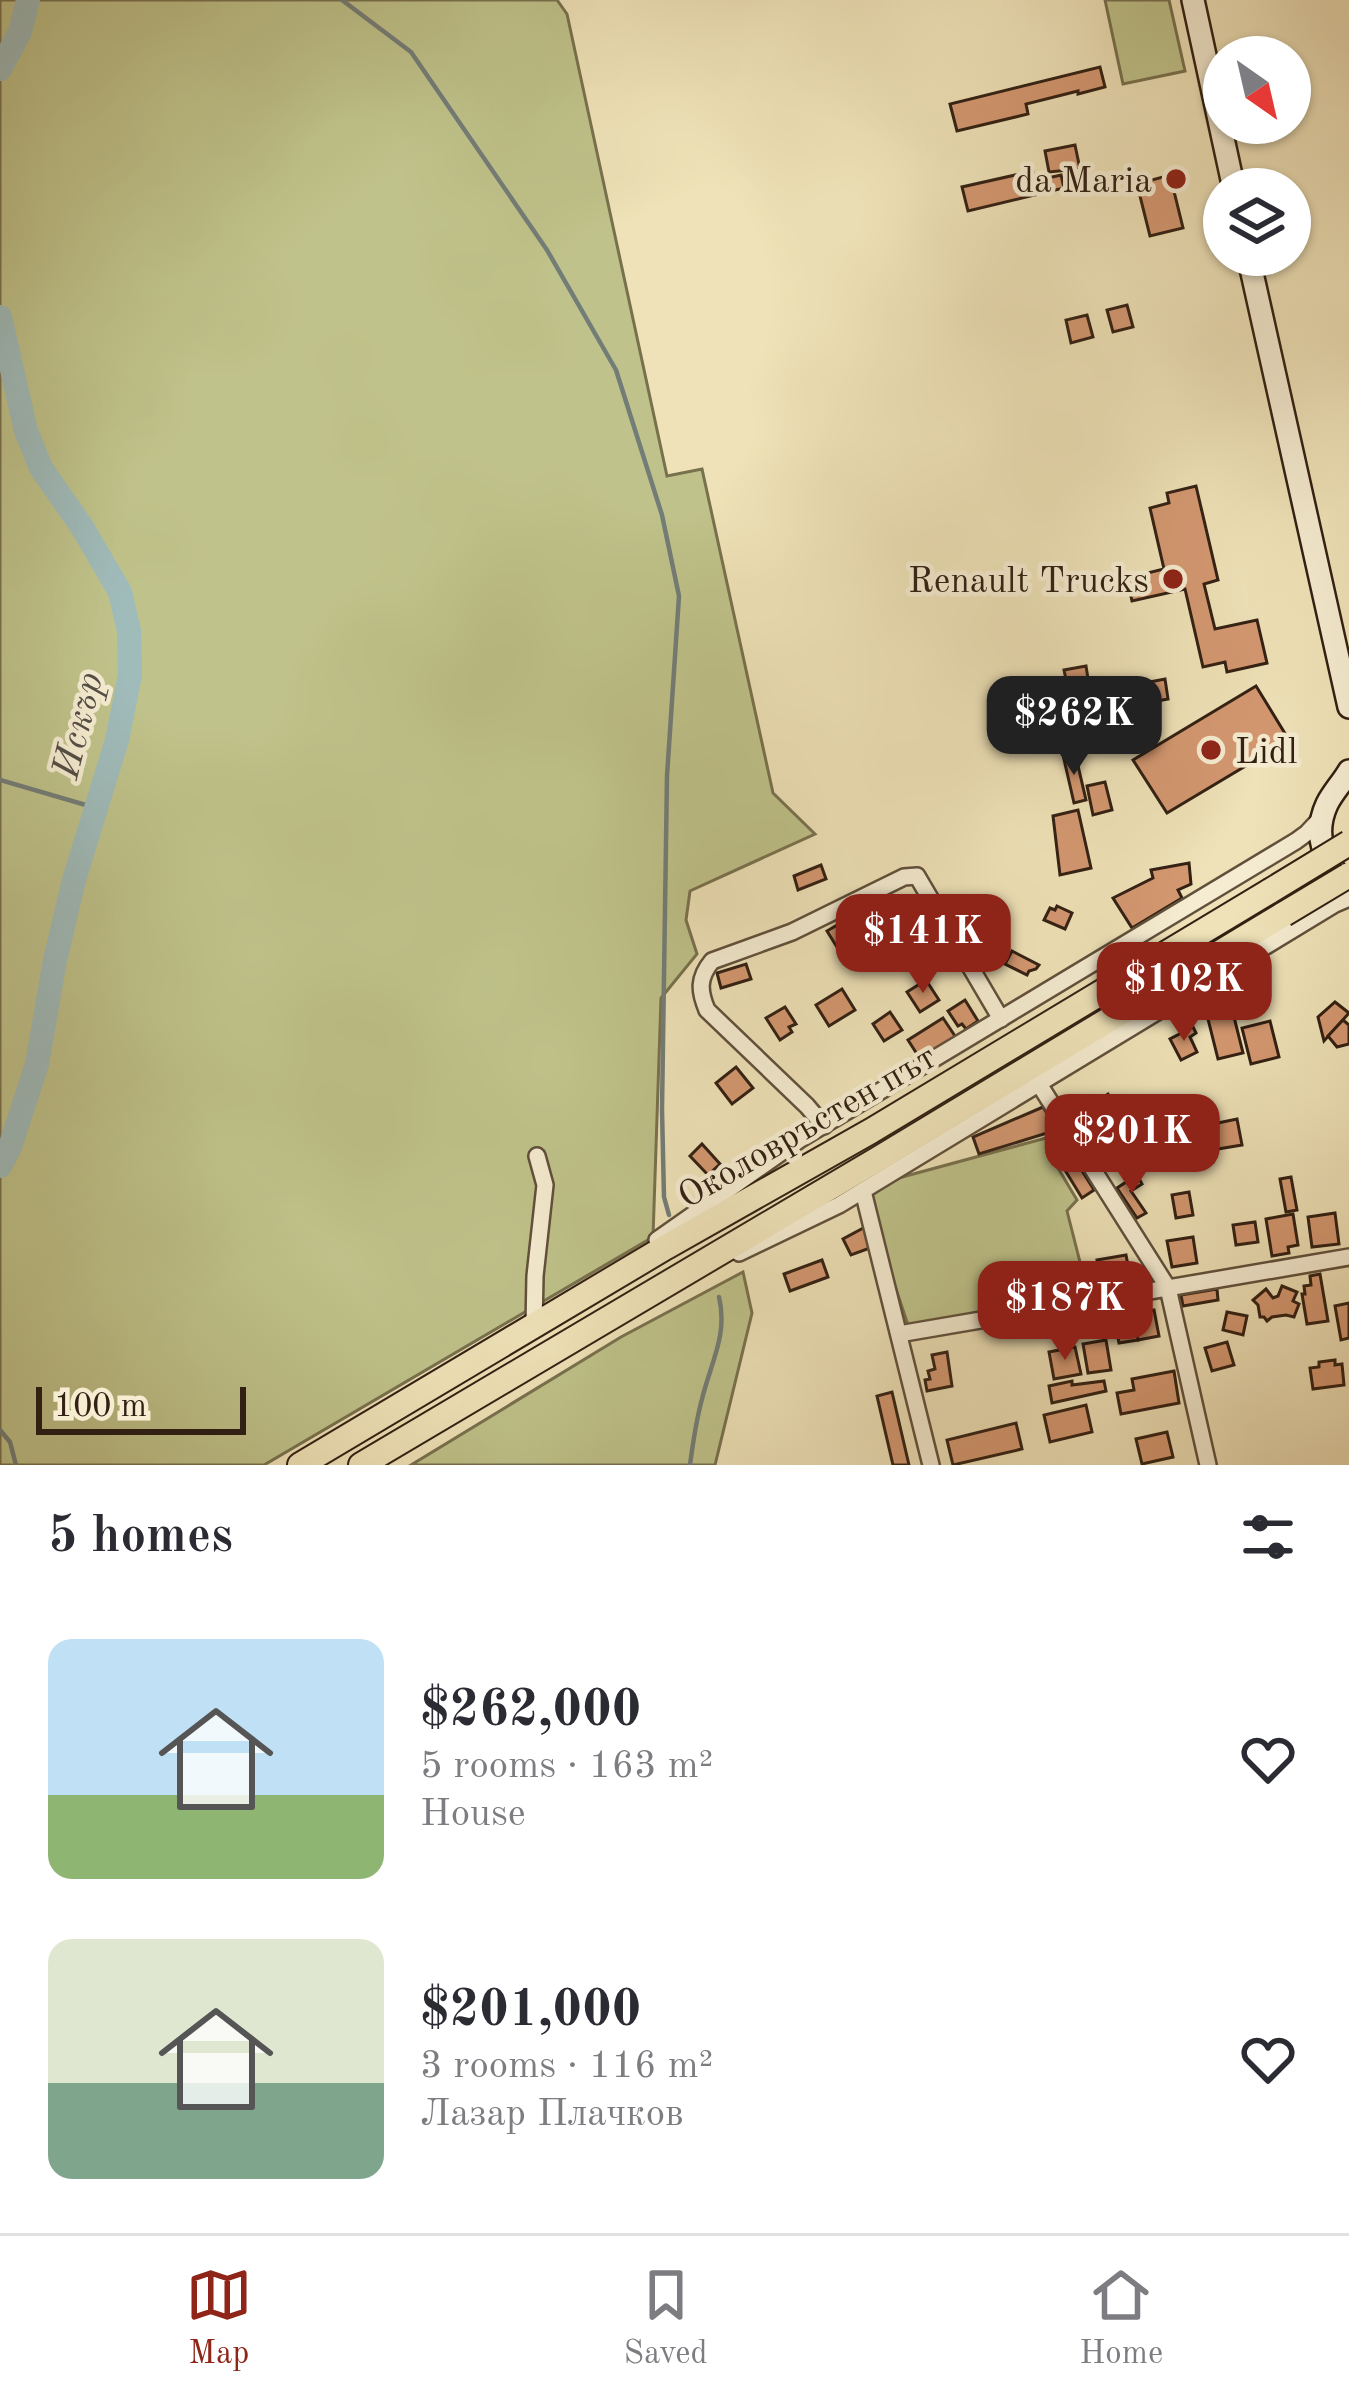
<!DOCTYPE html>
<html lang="en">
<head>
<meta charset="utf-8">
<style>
  :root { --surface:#fff; --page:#f2f2f3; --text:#2b2b33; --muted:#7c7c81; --line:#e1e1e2; --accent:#8f2418 }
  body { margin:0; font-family:"Old Standard TT",serif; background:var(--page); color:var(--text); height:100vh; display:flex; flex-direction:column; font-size:45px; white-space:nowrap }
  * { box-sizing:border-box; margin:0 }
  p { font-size:39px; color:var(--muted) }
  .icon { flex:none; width:66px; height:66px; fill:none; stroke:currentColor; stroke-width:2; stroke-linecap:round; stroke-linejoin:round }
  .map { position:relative; height:1465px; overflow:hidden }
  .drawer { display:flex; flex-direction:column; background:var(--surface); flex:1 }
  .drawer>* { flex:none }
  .needle { width:78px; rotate:146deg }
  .fabs { position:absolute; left:1203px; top:36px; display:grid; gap:24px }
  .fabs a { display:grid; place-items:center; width:108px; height:108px; border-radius:50%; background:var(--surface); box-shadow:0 3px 9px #0004; font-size:60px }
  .scale { position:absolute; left:36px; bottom:30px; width:210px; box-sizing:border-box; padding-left:12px; border:6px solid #322013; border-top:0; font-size:33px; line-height:42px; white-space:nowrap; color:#322013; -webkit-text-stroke:9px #f5ecd1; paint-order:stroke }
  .price { position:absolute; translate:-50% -102px; padding:0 27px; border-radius:24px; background:var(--accent); color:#fff; font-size:39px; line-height:78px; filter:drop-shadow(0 3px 6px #0008) }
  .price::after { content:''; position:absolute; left:50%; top:72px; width:36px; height:27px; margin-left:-18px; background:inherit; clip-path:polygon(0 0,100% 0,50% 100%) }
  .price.selected { background:#222; color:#fff }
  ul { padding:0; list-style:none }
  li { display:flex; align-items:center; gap:36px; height:300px; padding:0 48px }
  li span { display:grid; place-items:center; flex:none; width:336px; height:240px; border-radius:24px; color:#555 }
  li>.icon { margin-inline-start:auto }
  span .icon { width:144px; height:144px; fill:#fffc; stroke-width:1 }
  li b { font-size:51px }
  h2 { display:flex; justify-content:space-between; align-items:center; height:144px; padding:0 48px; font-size:51px }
  .tab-bar { display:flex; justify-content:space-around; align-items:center; height:168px; border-top:3px solid var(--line); background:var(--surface); font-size:33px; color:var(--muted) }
  .tab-bar a { display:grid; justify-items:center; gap:6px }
  .tab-bar .selected { color:var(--accent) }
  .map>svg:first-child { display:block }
  .green { fill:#bfc28a; stroke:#78714e; stroke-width:3 }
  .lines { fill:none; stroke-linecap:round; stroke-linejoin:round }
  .stream { stroke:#737d77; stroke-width:4.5 }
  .river { stroke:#9fbbba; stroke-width:24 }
  .building { fill:#d49871; stroke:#322013; stroke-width:3 }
  .minor-casing { stroke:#61503c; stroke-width:20 }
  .secondary-casing { stroke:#322013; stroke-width:26 }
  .trunk-casing { stroke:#322013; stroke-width:28 }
  .minor { stroke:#f5ecd1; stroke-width:15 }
  .secondary { stroke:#f5ecd1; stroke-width:21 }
  .trunk { stroke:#efe2b8; stroke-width:24 }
  .trunk-bridge-casing { stroke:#322013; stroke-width:28; stroke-linecap:butt }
  .trunk-bridge { stroke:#efe2b8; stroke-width:24 }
  .poi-dot { fill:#8f2418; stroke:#f5ecd1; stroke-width:4.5 }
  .labels { text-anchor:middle; stroke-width:9; stroke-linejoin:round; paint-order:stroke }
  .poi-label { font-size:36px; fill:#322013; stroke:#f5ecd1; text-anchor:end }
  .street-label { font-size:36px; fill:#322013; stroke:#f5ecd1 }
  .water-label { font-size:39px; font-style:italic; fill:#534e45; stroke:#f5ecd1 }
</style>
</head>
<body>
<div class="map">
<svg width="1349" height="1465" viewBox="0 0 1349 1465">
  <rect width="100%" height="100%" fill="#efe2b8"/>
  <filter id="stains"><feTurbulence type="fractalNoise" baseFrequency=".00167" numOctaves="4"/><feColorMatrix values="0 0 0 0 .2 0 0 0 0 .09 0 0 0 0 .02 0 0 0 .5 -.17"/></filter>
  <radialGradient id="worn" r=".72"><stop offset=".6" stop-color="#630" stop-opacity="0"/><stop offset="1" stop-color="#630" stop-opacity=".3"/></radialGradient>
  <g class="green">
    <path d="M0,0h557l10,14 100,462 35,-7 71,324 42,41 -125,57 -4,29 11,34 -36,44 -8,239 -389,228h-264z"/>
    <path d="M1105,0h64l16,71 -62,13z"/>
    <path d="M1046,1138l10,16 -4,4 25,42 -10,11 15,59 -7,12 4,15 -171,28 -42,-126 29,-20z"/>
    <path d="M743,1272l9,41 -37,152h-304l210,-128z"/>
  </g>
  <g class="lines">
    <g class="stream">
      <path d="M342,0l69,52 136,198 69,120 46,145 17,81 -12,180 -5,334 2,87 5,18"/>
      <path d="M0,780l96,28"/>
      <path d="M0,1430l10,12 6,23"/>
      <path d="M690,1465c3,-23 6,-44 12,-66 9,-37 26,-64 17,-102"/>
    </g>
    <g class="river">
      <path d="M0,69l20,-37 8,-32"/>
      <path d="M0,317l26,114 15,37 41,59 38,65 9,39 1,44 -13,65 -43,140 -19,80 -18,104 -27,83 -10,19"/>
    </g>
  </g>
  <g class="building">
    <path d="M1100,67l5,20 -27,7v-3l-52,13 2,10 -71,17 -7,-27z"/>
    <path d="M1075,145l5,24 -31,3 -4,-21z"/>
    <path d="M1033,171l2,10 26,-6 3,13 -96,23 -6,-24z"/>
    <path d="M1170,175l13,53 -33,8 -13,-52z"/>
    <path d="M1127,305l6,22 -20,5 -6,-22z"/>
    <path d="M1087,315l6,22 -22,6 -5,-23z"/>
    <path d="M1196,486l22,94 -14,4 11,45 42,-9 10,43 -40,9 -2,-10 -22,5 -18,-78 -53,12 -5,-23 37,-9 -14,-61 19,-5 -2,-10z"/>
    <path d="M1086,666l3,19 -21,4 -4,-19z"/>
    <path d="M1165,679l3,20 -77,14 -3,-19z"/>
    <path d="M1256,686l33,54 -122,73 -34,-53z"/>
    <path d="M1075,753l11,47 -12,3 -11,-48z"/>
    <path d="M1105,782l7,28 -19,5 -6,-29z"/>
    <path d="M1078,810l13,58 -31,7 -7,-59z"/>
    <path d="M1189,863l2,21 -13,6 4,8 -50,30 -19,-30 40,-20 -2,-8z"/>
    <path d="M821,865l5,14 -28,11 -4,-14z"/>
    <path d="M995,902l5,8 1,30 -18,11 -18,-30z"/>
    <path d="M1057,906l15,7 -7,16 -21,-9 6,-12 5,2z"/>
    <path d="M888,912l11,18 -22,14 -11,-18z"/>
    <path d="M851,917l23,37 -17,10 -5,-8 -7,4 -18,-29z"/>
    <path d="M1012,951l27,14 -3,4 -7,2 -2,4 -22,-11z"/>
    <path d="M746,964l5,15 -30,9 -4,-15z"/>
    <path d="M926,980l13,20 -19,12 -13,-20z"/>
    <path d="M842,989l13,21 -26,16 -13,-21z"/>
    <path d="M965,1000l13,21 -12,8 -4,-5 -4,2 -10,-15z"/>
    <path d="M1230,1001l13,52 -25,6 -13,-52z"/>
    <path d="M1335,1002l14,11 -25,28 -6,-24z"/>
    <path d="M785,1007l11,17 -7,3 3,5 -12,8 -14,-22z"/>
    <path d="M890,1012l12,18 -18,11 -11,-17z"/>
    <path d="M943,1018l16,24 -35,23 -16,-25z"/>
    <path d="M1343,1020l6,5v19l-12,3 -9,-11z"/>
    <path d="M1270,1021l9,36 -28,7 -9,-36z"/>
    <path d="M1193,1027l3,6 -6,4 7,15 -16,8 -11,-21z"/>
    <path d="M736,1067l17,21 -21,16 -16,-21z"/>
    <path d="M1108,1094l15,24 -35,23 -15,-24z"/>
    <path d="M1043,1107l14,23 -78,24 -6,-17z"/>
    <path d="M1237,1119l5,26 -24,4 -5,-25z"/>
    <path d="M1145,1122l6,32 -24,4 -6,-32z"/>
    <path d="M1196,1126l4,22 -20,4 -4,-22z"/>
    <path d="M1105,1129l10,15 3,14 -17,4 -13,-21z"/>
    <path d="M702,1144l18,20 -12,11 -18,-19z"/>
    <path d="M1069,1150l25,40 -12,8 -25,-41z"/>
    <path d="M1210,1150l3,12 -30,6 -2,-12z"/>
    <path d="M1137,1175l5,9 -11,7 15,22 -9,5 -20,-30z"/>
    <path d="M1291,1177l6,33 -11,2 -6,-33z"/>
    <path d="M1189,1192l4,23 -17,3 -4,-23z"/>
    <path d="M1335,1213l4,31 -27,3 -4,-30z"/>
    <path d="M1293,1214l5,31 -10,2 1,6 -17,3 -6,-37z"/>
    <path d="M1255,1222l3,20 -22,3 -3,-20z"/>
    <path d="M867,1226l3,22 -19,7 -8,-16z"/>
    <path d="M1193,1237l4,26 -25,4 -5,-26z"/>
    <path d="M1126,1255l4,21 -29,5 -4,-21z"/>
    <path d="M822,1260l6,17 -38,14 -6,-17z"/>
    <path d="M1320,1274l8,47 -21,3 -5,-30h3l-1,-8 7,-1 -1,-9z"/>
    <path d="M1282,1286l15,6 -4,9 6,3 -5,13 -8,-2 -14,2 -5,4 -3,-4h-4l-2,-12 -5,-5 13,-11 7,9 5,-2z"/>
    <path d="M1217,1289l1,11 -35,6 -2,-11z"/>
    <path d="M1349,1303v35l-8,2 -6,-34z"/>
    <path d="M1154,1310l5,26 -21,4 -4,-26z"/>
    <path d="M1227,1312l20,4 -4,19 -20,-5z"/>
    <path d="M1134,1314l4,26 -19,3 -5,-25z"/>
    <path d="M1106,1340l5,30 -23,3 -5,-29z"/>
    <path d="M1227,1342l7,23 -22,6 -7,-23z"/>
    <path d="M1075,1347l6,27 -27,5 -5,-27z"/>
    <path d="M947,1352l5,34 -25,5 -2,-11 5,-1 -2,-8 7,-2 -3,-14z"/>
    <path d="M1335,1360v5l7,-1 2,21 -31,4 -3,-21 9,-1v-5z"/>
    <path d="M1174,1371l5,32 -58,11 -4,-21 17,-3 -2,-11z"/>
    <path d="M1072,1381v4l32,-4 2,10 -54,12 -3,-17z"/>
    <path d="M892,1392l17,73h-16l-16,-69z"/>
    <path d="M1086,1405l6,27 -42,10 -6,-27z"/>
    <path d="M1016,1423l6,26 -69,16 -6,-25z"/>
    <path d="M1167,1432l6,25 -31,7 -6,-25z"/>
  </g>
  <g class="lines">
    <g class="minor-casing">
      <g id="minor">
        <path d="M1039,1084l129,204 40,177"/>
        <path d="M824,1126l-17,-20 -100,-96c-8,-19 -9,-32 5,-49l80,-29 112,-55 13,-1 84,143"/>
        <path d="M863,1191l68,274"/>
        <path d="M657,1240l142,-100 497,-299 11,-8 15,-16"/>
        <path d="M739,1253l100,-48 496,-301 14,-6"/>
        <path d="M534,1326l1,-50 10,-91 -8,-29"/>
        <path d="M899,1334l450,-77"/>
      </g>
    </g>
    <g class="secondary-casing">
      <g id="secondary">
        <path d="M1193,0l41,189"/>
        <path d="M1248,255l101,452"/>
        <path d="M1349,771c-7,12 -16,21 -22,33 -14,30 -4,62 22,80"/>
      </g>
    </g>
    <g class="trunk-casing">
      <g id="trunk">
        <path d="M300,1465l366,-218 205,-116 399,-240"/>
        <path d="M361,1465l517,-306 406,-245"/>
      </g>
    </g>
    <use href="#minor" class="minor"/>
    <use href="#secondary" class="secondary"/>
    <use href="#trunk" class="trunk"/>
    <g class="trunk-bridge-casing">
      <g id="trunk-bridge">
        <path d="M1270,891l79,-48"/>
        <path d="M1284,914l65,-39"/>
      </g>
    </g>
    <use href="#trunk-bridge" class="trunk-bridge"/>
  </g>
  <g class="poi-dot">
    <circle cx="1176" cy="179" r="12"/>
    <circle cx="1173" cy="579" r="12"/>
    <circle cx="1211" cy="750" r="12"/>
  </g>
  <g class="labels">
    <g class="poi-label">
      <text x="1152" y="192">da Maria</text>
      <text x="1149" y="592">Renault Trucks</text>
      <text x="1235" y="763" text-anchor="start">Lidl</text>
    </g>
    <g class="street-label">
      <text transform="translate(806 1125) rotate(-30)" y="13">Околовръстен път</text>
    </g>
    <g class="water-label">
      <text transform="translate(76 725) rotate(-76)" y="14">Искър</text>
    </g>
  </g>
  <rect width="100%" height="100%" filter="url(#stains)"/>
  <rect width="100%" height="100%" fill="url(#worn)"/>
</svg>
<div class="fabs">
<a><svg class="needle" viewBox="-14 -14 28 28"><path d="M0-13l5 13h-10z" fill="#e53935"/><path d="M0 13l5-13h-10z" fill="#7c7c81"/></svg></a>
<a><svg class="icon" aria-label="layers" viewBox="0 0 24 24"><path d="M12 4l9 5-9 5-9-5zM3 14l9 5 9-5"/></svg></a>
</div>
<div class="scale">100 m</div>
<b class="price selected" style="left:1074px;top:778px">$262K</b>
<b class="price" style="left:923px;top:996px">$141K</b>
<b class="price" style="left:1184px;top:1044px">$102K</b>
<b class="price" style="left:1132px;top:1196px">$201K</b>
<b class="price" style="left:1065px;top:1363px">$187K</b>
</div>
<section class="drawer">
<h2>5 homes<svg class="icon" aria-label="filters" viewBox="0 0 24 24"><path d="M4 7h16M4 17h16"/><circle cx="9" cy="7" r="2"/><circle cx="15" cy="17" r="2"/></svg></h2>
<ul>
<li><span style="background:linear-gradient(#bfe0f5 65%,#8fb573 0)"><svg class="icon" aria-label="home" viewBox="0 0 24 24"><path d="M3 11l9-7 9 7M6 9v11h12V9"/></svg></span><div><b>$262,000</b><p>5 rooms · 163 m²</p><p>House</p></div><svg class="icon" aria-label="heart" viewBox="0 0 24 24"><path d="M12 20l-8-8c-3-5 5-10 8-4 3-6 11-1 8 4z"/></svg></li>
<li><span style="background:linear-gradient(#dfe7d0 60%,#7fa58c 0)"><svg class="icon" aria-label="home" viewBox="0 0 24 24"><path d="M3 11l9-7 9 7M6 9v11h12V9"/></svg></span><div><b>$201,000</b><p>3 rooms · 116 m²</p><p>Лазар Плачков</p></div><svg class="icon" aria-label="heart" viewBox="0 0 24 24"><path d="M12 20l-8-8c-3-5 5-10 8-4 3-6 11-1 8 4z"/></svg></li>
</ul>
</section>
<nav class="tab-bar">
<a class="selected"><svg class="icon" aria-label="map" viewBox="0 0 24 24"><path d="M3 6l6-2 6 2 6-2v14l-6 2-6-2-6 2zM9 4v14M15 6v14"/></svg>Map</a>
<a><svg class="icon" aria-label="saved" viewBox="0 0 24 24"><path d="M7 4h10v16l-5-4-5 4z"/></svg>Saved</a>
<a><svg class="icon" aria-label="home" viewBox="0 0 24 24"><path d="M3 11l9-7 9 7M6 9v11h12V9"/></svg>Home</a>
</nav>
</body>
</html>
